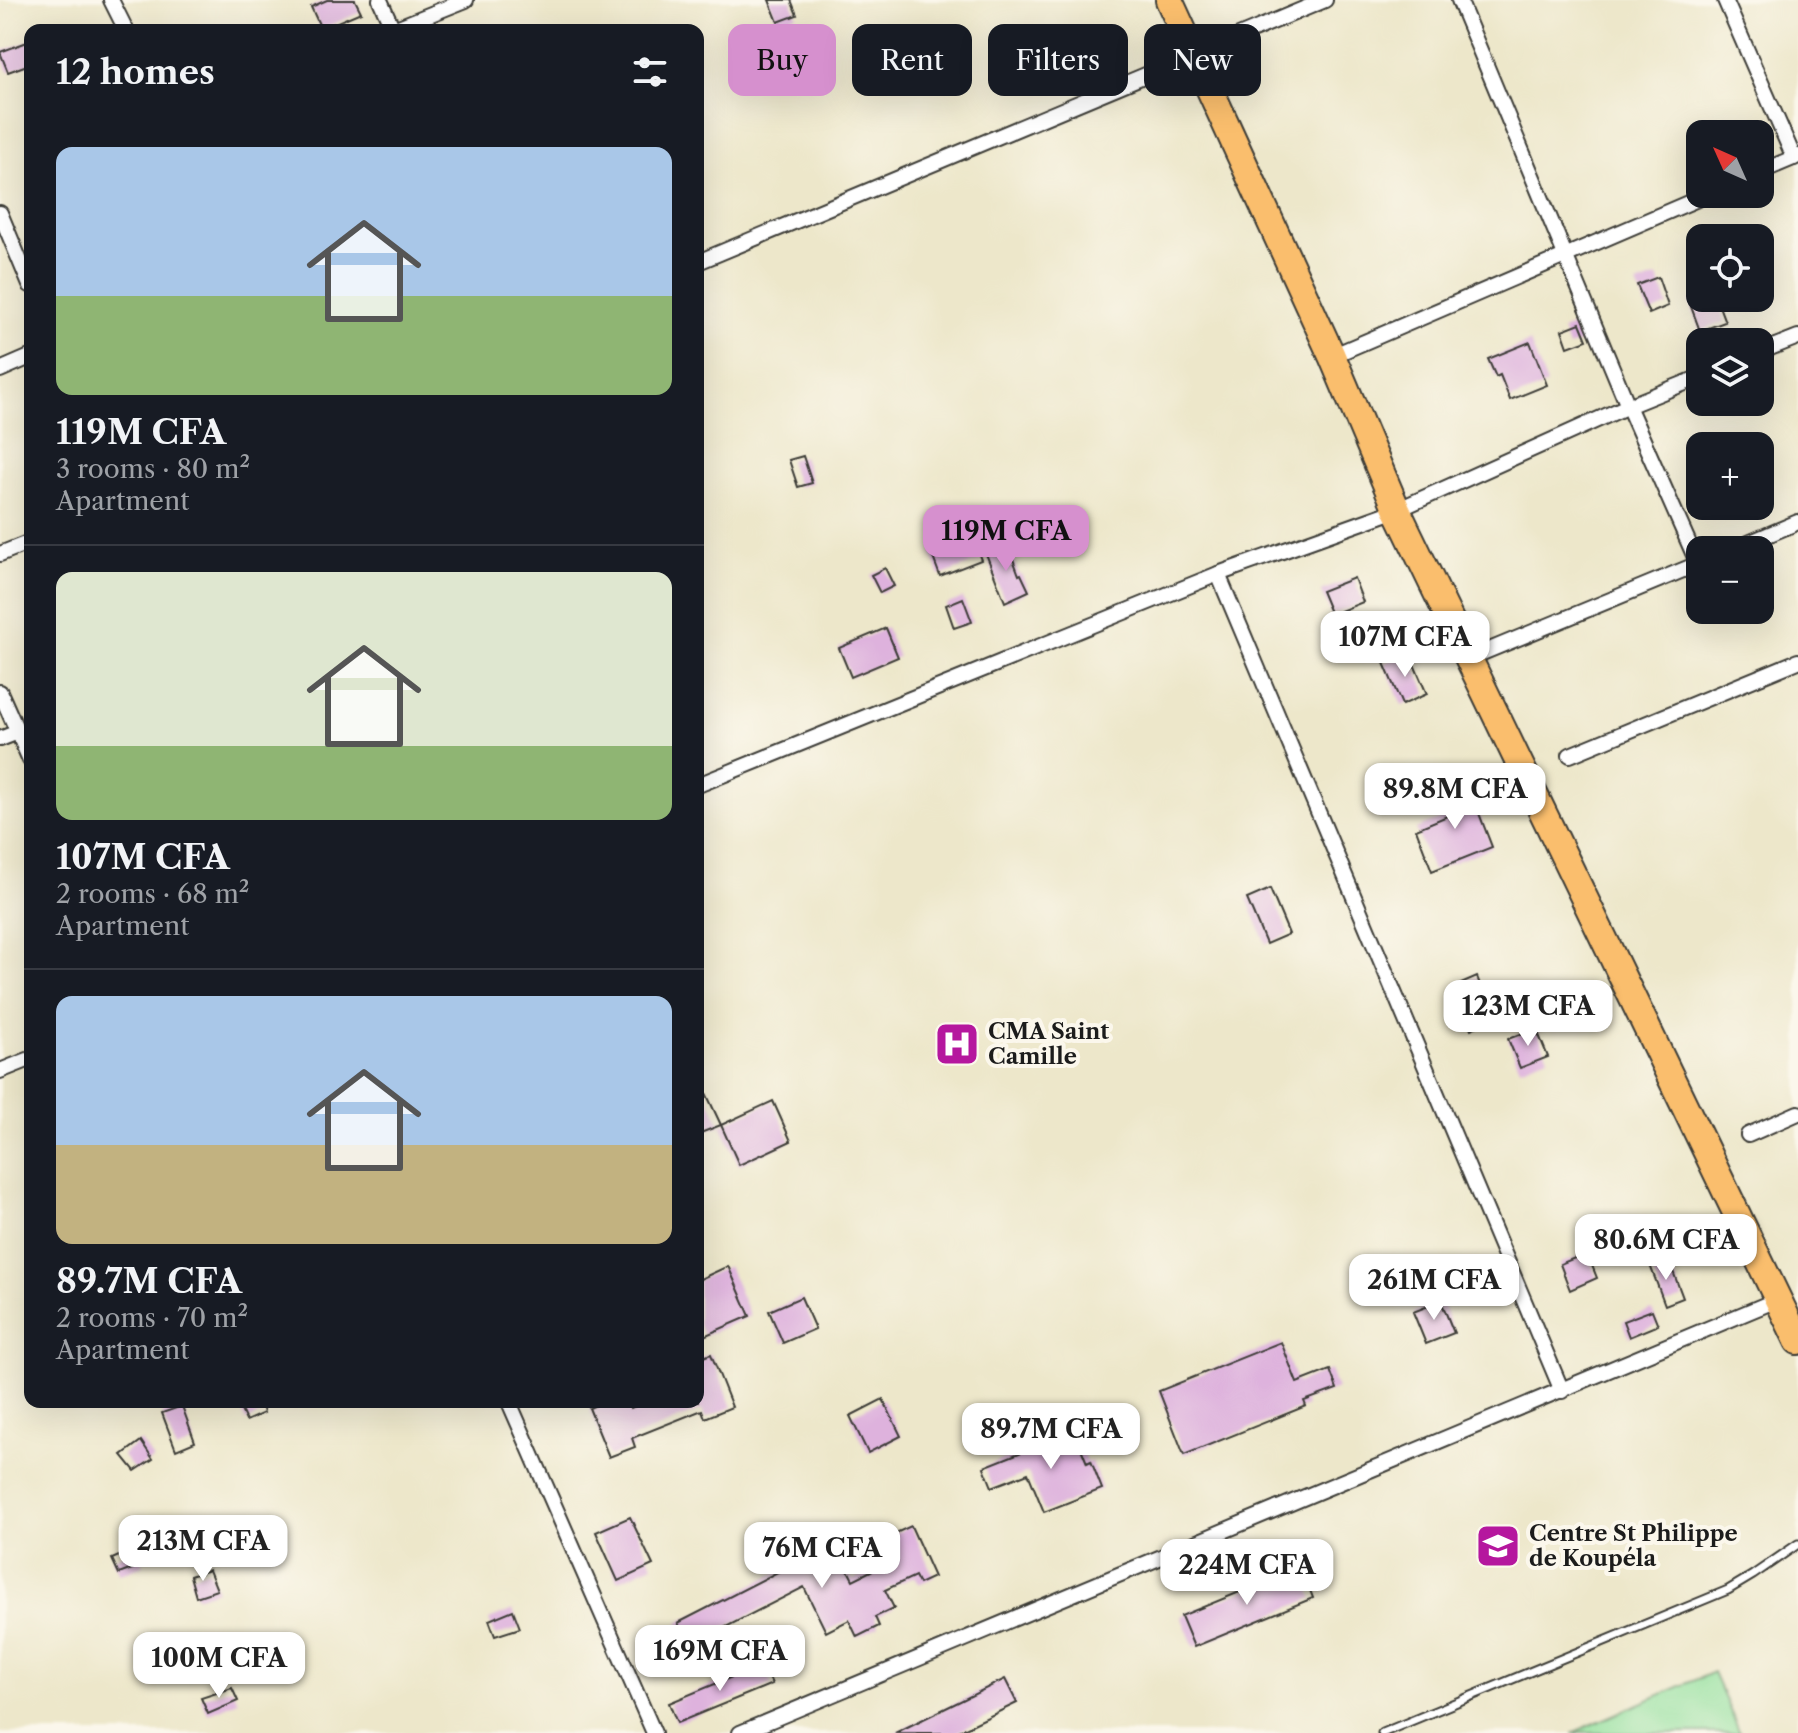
<!DOCTYPE html>
<html lang="en">
<head>
<meta charset="utf-8">
<style>
  :root { --surface:#171b24; --page:#20242c; --text:#f1f3f6; --muted:#9ea1a6; --line:#363941; --accent:#d690ce }
  body { margin:0; font-family:"Libre Caslon Text",serif; background:var(--page); color:var(--text); height:100vh; display:flex; flex-direction:column; font-size:30px; white-space:nowrap }
  * { box-sizing:border-box; margin:0 }
  p { font-size:26px; color:var(--muted) }
  .icon { flex:none; width:44px; height:44px; fill:none; stroke:currentColor; stroke-width:2; stroke-linecap:round; stroke-linejoin:round }
  .map { position:relative; flex:1; overflow:hidden }
  .details { position:absolute; left:24px; top:24px; width:680px; height:1384px; display:flex; flex-direction:column; background:var(--surface); border-radius:16px; box-shadow:0 8px 32px #0002 }
  .details>* { flex:none }
  .guide { position:absolute; left:728px; top:24px; width:760px; height:72px; display:flex; gap:16px }
  .needle { width:52px; rotate:315deg }
  .tools { position:absolute; left:1686px; top:120px; display:grid; gap:16px }
  .tools a { display:grid; place-items:center; width:88px; height:88px; border-radius:16px; background:var(--surface); box-shadow:0 8px 32px #0002; font-size:40px }
  .price { position:absolute; translate:-50% -68px; padding:0 18px; border-radius:16px; background:#fff; color:#222; font-size:26px; line-height:52px; filter:drop-shadow(0 2px 4px #0008) }
  .price::after { content:''; position:absolute; left:50%; top:48px; width:24px; height:18px; margin-left:-12px; background:inherit; clip-path:polygon(0 0,100% 0,50% 100%) }
  .price.selected { background:var(--accent); color:#111 }
  ul { padding:0; list-style:none }
  li { display:grid; align-content:center; gap:16px; height:424px; padding:0 32px }
  li+li { border-top:2px solid var(--line) }
  li span { display:grid; place-items:center; height:248px; border-radius:16px; color:#555 }
  li>.icon { margin-inline-start:auto }
  span .icon { width:144px; height:144px; fill:#fffc; stroke-width:1 }
  li b { font-size:34px }
  h2 { display:flex; justify-content:space-between; align-items:center; height:96px; padding:0 32px; font-size:34px }
  .pill { padding:0 28px; border-radius:16px; background:var(--surface); box-shadow:0 8px 32px #0002; font-size:28px; line-height:72px }
  .pill.selected { background:var(--accent); color:#111 }
  .map>svg:first-child { display:block }
  .pitch { fill:#93e09d; stroke:#587e5c; stroke-width:2 }
  .building { fill:#deb2dd }
  .lines { fill:none; stroke-linecap:round; stroke-linejoin:round }
  .lane-casing { stroke:#3b3a36; stroke-width:11 }
  .street-casing { stroke:#3b3a36; stroke-width:18 }
  .highway-casing { stroke:#3b3a36; stroke-width:30 }
  .lane { stroke:#fff; stroke-width:7 }
  .street { stroke:#fff; stroke-width:14 }
  .highway { stroke:#fabe6d; stroke-width:26 }
  .labels { text-anchor:middle; stroke-width:8; stroke-linejoin:round; paint-order:stroke }
  .poi-label { font-size:22px; font-weight:bold; fill:#1c1c1c; stroke:#fbf7ec; text-anchor:start }
</style>
</head>
<body>
<div class="map">
<svg width="1798" height="1733" viewBox="0 0 1798 1733">
  <rect width="100%" height="100%" fill="#fbf7ec"/>
  <filter id="ink" filterUnits="userSpaceOnUse"><feTurbulence type="fractalNoise" baseFrequency=".0125" numOctaves="2"/><feDisplacementMap in="SourceGraphic" scale="16" xChannelSelector="R" yChannelSelector="G"/><feConvolveMatrix kernelMatrix="1 2 1 2 8 2 1 2 1" color-interpolation-filters="sRGB"/></filter>
  <filter id="wash" filterUnits="userSpaceOnUse"><feTurbulence type="fractalNoise" baseFrequency=".006" numOctaves="4" result="noise"/><feDisplacementMap in="SourceGraphic" scale="32" xChannelSelector="R" yChannelSelector="G"/><feGaussianBlur stdDeviation="1.8" result="paint"/><feColorMatrix in="noise" values="0 0 0 0 0 0 0 0 0 0 0 0 0 0 0 0 0 1.4 0 .05"/><feComposite in="paint" operator="in"/></filter>
  <g filter="url(#wash)">
    <rect width="100%" height="100%" fill="#ede7ca"/>
    <path class="pitch" d="M1713,1672l27,61h-168z"/>
    <g id="blocks">
      <g class="building">
        <path d="M327,0h28l6,12 -40,17 -10,-22z"/>
        <path d="M769,0h22l6,15 -19,7z"/>
        <path d="M30,41v23l-22,8 -8,-20z"/>
        <path d="M1658,277l10,29 -19,8 -12,-29z"/>
        <path d="M1698,298h18l9,24 -25,9 -11,-30z"/>
        <path d="M1580,323l7,17 -19,7 -6,-17z"/>
        <path d="M1530,342l17,43 -37,15 -10,-25 -4,2 -8,-18z"/>
        <path d="M803,456l9,27 -14,4 -9,-27z"/>
        <path d="M972,537l9,23 -41,16 -9,-24z"/>
        <path d="M1007,543l12,32 2,-1 8,17 -24,11 -20,-51z"/>
        <path d="M885,568l9,18 -14,7 -9,-18z"/>
        <path d="M1354,578l9,24 -32,13 -10,-24z"/>
        <path d="M963,598l9,24 -18,6 -8,-23z"/>
        <path d="M886,628l12,29 -47,20 -12,-29z"/>
        <path d="M1409,653l18,41 -25,11 -18,-42z"/>
        <path d="M1458,772l13,32 4,-1 17,44 -60,24 -16,-42 41,-17 1,-3 -13,-32z"/>
        <path d="M1270,889l19,45 -23,10 -19,-45z"/>
        <path d="M1477,977l17,42 -23,10 -17,-42z"/>
        <path d="M1536,1028l12,29 -28,11 -12,-29z"/>
        <path d="M698,1076l23,49 -23,9z"/>
        <path d="M773,1101l18,40 -52,24 -18,-40z"/>
        <path d="M1587,1253l10,25 -27,12 -10,-26z"/>
        <path d="M1668,1258l15,40 -18,7 -15,-40z"/>
        <path d="M728,1266l22,50 -46,20 -6,-13v-43z"/>
        <path d="M801,1297l14,32 -32,14 -14,-32z"/>
        <path d="M1441,1301l13,32 -28,11 -13,-32z"/>
        <path d="M1652,1310l6,15 -29,12 -6,-16z"/>
        <path d="M1281,1342l16,41 33,-13 7,19 -33,12 2,5 -122,49 -25,-64z"/>
        <path d="M711,1354l21,53 -27,11 -3,-8 -70,28 3,9 -26,10 -20,-49 15,-6h25l2,6 14,-6h53v-43z"/>
        <path d="M883,1399l18,37 -33,17 -18,-37z"/>
        <path d="M237,1402h24l3,11 -18,8z"/>
        <path d="M182,1406l13,36 -19,8 -14,-37z"/>
        <path d="M1074,1431l13,32 4,-2 11,28 -58,23 -16,-39 -36,14 -8,-20z"/>
        <path d="M141,1441l12,18 -18,12 -13,-16z"/>
        <path d="M630,1517l23,48 -35,16 -22,-49z"/>
        <path d="M911,1526l23,51 -15,7 -4,-8 -30,14 9,18 -19,9 4,9 -22,11 -8,-17 -23,12 -22,-45 -115,59 -11,-23 156,-80 19,37 44,-22 -10,-21z"/>
        <path d="M137,1548l6,17 -24,9 -7,-15z"/>
        <path d="M1301,1567l12,31 -119,49 -13,-31z"/>
        <path d="M209,1570l8,20 -21,7 -6,-21z"/>
        <path d="M513,1610l7,18 -25,8 -6,-16z"/>
        <path d="M763,1664l9,20 -95,39 -8,-20z"/>
        <path d="M1005,1679l12,24 -62,30h-60z"/>
        <path d="M232,1688l6,13 -30,13 -7,-16z"/>
      </g>
    </g>
  </g>
  <g filter="url(#ink)">
    <use href="#blocks" fill-opacity="0" stroke="#3b3a36" stroke-width="2"/>
    <g class="lines">
      <g class="lane-casing">
        <path id="lane" d="M1382,1733l346,-143 25,-15 45,-31"/>
      </g>
      <g class="street-casing">
        <g id="street">
          <path d="M111,0l15,30"/>
          <path d="M380,0l13,29"/>
          <path d="M1459,0l169,406 70,158"/>
          <path d="M1725,0l69,158"/>
          <path d="M391,30l75,-30"/>
          <path d="M1760,172l38,-16"/>
          <path d="M0,213l30,72"/>
          <path d="M698,262l627,-262"/>
          <path d="M1760,352l38,-15"/>
          <path d="M1332,356l377,-162"/>
          <path d="M0,370l30,-13"/>
          <path d="M1732,550l66,-28"/>
          <path d="M0,554l30,-12"/>
          <path d="M1218,574l344,817"/>
          <path d="M1470,658l230,-95"/>
          <path d="M0,692l30,68"/>
          <path d="M0,739l18,-7"/>
          <path d="M1570,755l228,-94"/>
          <path d="M698,785l520,-211 179,-64 231,-104 72,-29"/>
          <path d="M0,1071l30,-12"/>
          <path d="M1748,1135l50,-22"/>
          <path d="M509,1402l145,331"/>
          <path d="M740,1733l1039,-434"/>
        </g>
      </g>
      <g class="highway-casing">
        <path id="highway" d="M1169,0l163,356 65,154 401,831"/>
      </g>
      <use href="#lane" class="lane"/>
      <use href="#street" class="street"/>
      <use href="#highway" class="highway"/>
    </g>
  </g>
  <defs>
    <g id="hospital-square" transform="scale(2.3)"><rect x="-9" y="-9" width="18" height="18" rx="4" fill="#b5179e" stroke="#fbf7ec"/><path d="M-5-5h3v3.5h4V-5h3V5h-3V1.5h-4V5h-3Z" fill="#fff"/></g>
    <g id="school-square" transform="scale(2.3)"><rect x="-9" y="-9" width="18" height="18" rx="4" fill="#b5179e" stroke="#fbf7ec"/><path d="M0-5L7-2L0 1L-7-2ZM-4 1L0 2.5L4 1V4Q0 6-4 4Z" fill="#fff"/></g>
  </defs>
  <g fill-rule="evenodd">
    <use href="#hospital-square" x="957" y="1044"/>
    <use href="#school-square" x="1498" y="1546"/>
  </g>
  <g class="labels">
    <g class="poi-label">
      <text x="988" y="1039">CMA Saint<tspan x="988" dy="25">Camille</tspan></text>
      <text x="1529" y="1541">Centre St Philippe<tspan x="1529" dy="25">de Koupéla</tspan></text>
    </g>
  </g>
</svg>
<div class="tools">
<a><svg class="needle" viewBox="-14 -14 28 28"><path d="M0-13l5 13h-10z" fill="#e53935"/><path d="M0 13l5-13h-10z" fill="#9ea1a6"/></svg></a>
<a><svg class="icon" aria-label="locate" viewBox="0 0 24 24"><circle cx="12" cy="12" r="6"/><path d="M12 2v4M12 18v4M2 12h4M18 12h4"/></svg></a>
<a><svg class="icon" aria-label="layers" viewBox="0 0 24 24"><path d="M12 4l9 5-9 5-9-5zM3 14l9 5 9-5"/></svg></a>
<a>+</a>
<a>−</a>
</div>
<b class="price selected" style="left:1006px;top:573px">119M CFA</b>
<b class="price" style="left:1405px;top:679px">107M CFA</b>
<b class="price" style="left:1455px;top:831px">89.8M CFA</b>
<b class="price" style="left:1528px;top:1048px">123M CFA</b>
<b class="price" style="left:1666px;top:1282px">80.6M CFA</b>
<b class="price" style="left:1434px;top:1322px">261M CFA</b>
<b class="price" style="left:1051px;top:1471px">89.7M CFA</b>
<b class="price" style="left:203px;top:1583px">213M CFA</b>
<b class="price" style="left:822px;top:1590px">76M CFA</b>
<b class="price" style="left:1247px;top:1607px">224M CFA</b>
<b class="price" style="left:720px;top:1693px">169M CFA</b>
<b class="price" style="left:219px;top:1700px">100M CFA</b>
<div class="guide">
<a class="pill selected">Buy</a>
<a class="pill">Rent</a>
<a class="pill">Filters</a>
<a class="pill">New</a>
</div>
<section class="details">
<h2>12 homes<svg class="icon" aria-label="filters" viewBox="0 0 24 24"><path d="M4 7h16M4 17h16"/><circle cx="9" cy="7" r="2"/><circle cx="15" cy="17" r="2"/></svg></h2>
<ul>
<li><span style="background:linear-gradient(#a9c7e8 60%,#8fb573 0)"><svg class="icon" aria-label="home" viewBox="0 0 24 24"><path d="M3 11l9-7 9 7M6 9v11h12V9"/></svg></span><div><b>119M CFA</b><p>3 rooms · 80 m²</p><p>Apartment</p></div></li>
<li><span style="background:linear-gradient(#dfe7d0 70%,#8fb573 0)"><svg class="icon" aria-label="home" viewBox="0 0 24 24"><path d="M3 11l9-7 9 7M6 9v11h12V9"/></svg></span><div><b>107M CFA</b><p>2 rooms · 68 m²</p><p>Apartment</p></div></li>
<li><span style="background:linear-gradient(#a9c7e8 60%,#c2b280 0)"><svg class="icon" aria-label="home" viewBox="0 0 24 24"><path d="M3 11l9-7 9 7M6 9v11h12V9"/></svg></span><div><b>89.7M CFA</b><p>2 rooms · 70 m²</p><p>Apartment</p></div></li>
</ul>
</section>
</div>
</body>
</html>
